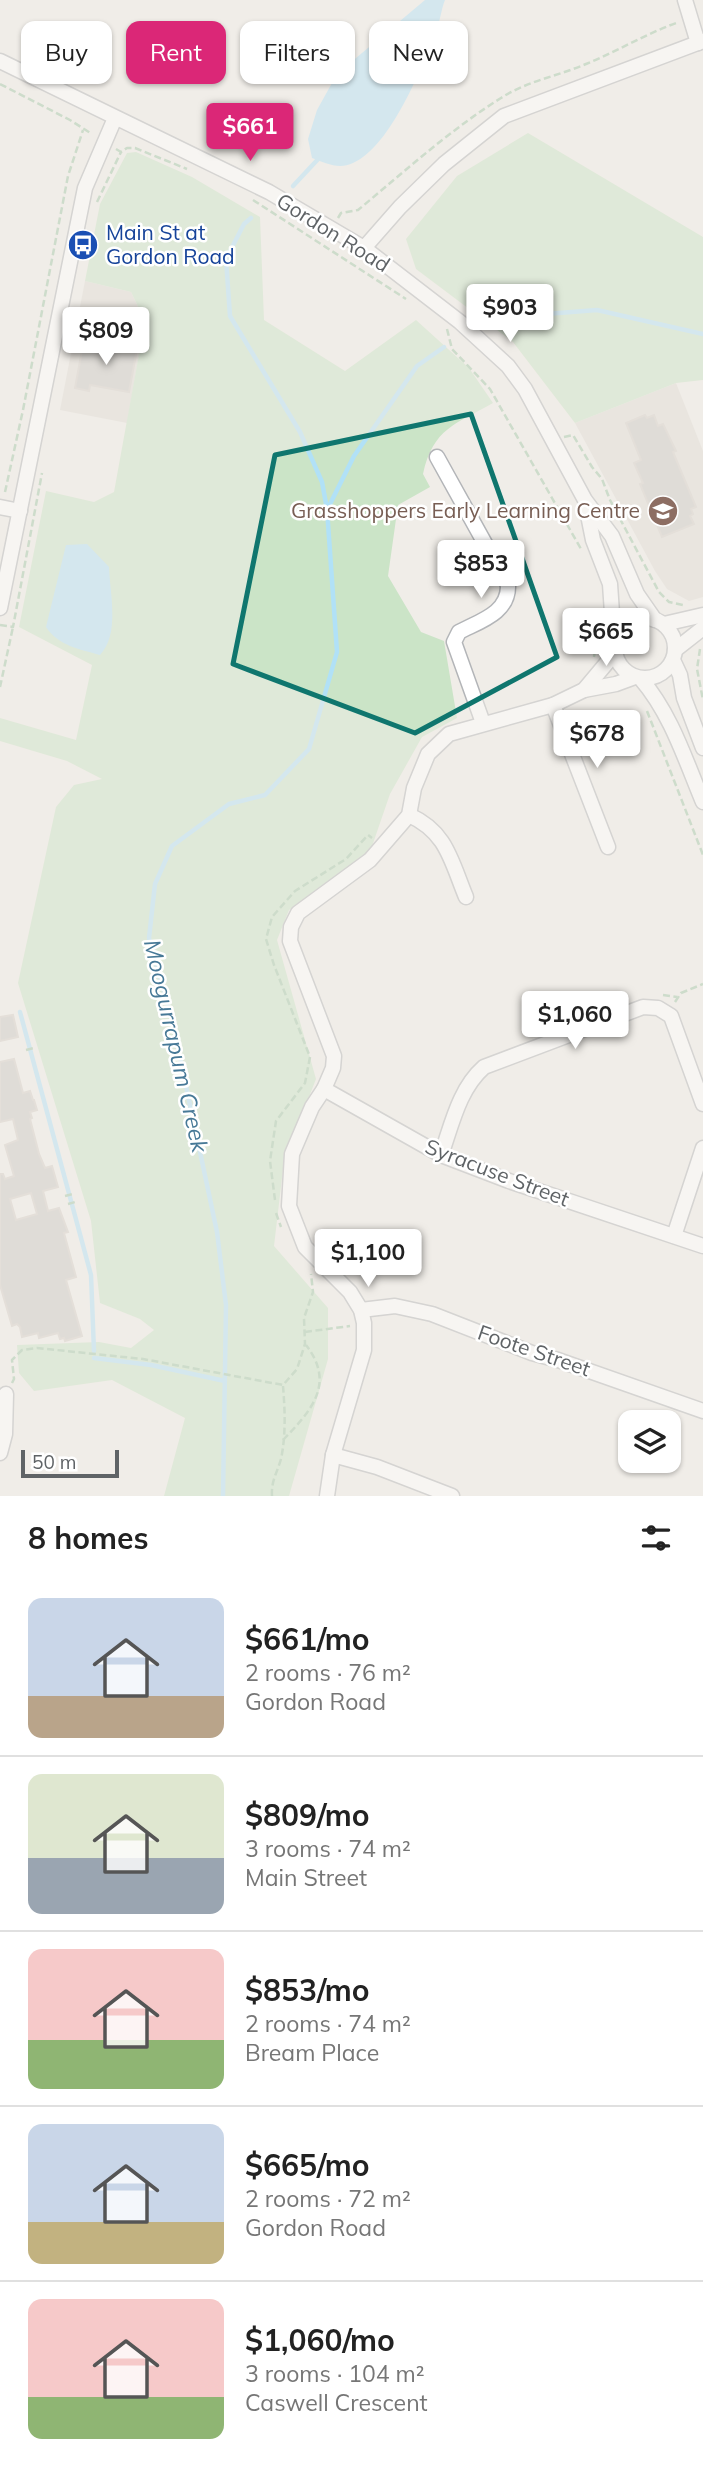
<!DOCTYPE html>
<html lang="en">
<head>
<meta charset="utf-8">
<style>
  :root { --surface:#fff; --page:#f2f2f2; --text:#222; --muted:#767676; --line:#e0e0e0; --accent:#db2777 }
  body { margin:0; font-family:Mulish,sans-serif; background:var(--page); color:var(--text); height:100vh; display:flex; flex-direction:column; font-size:26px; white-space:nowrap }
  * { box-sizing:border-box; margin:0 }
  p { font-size:23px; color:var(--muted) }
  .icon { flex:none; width:38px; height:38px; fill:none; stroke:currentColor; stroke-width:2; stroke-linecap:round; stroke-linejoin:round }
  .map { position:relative; height:1496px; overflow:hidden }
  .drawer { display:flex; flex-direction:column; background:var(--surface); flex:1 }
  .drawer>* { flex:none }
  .top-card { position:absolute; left:21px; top:21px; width:662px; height:63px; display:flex; gap:14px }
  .tools { position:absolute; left:618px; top:1410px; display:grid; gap:14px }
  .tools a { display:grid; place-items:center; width:63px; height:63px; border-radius:14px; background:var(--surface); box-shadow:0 2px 5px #0004; font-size:35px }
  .scale { position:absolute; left:21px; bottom:18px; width:98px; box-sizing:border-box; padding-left:7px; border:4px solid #5f6366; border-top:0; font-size:19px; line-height:24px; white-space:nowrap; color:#5f6366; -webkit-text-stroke:5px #fff; paint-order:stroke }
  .price { position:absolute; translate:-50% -60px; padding:0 16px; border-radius:7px; background:#fff; color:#222; font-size:23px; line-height:46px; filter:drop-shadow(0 2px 4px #0008) }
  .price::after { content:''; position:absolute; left:50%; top:42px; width:21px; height:16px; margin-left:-10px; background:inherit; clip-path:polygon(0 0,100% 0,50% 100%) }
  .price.on { background:var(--accent); color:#fff }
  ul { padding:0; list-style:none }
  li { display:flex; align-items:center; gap:21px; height:175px; padding:0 28px }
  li+li { border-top:2px solid var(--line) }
  li span { display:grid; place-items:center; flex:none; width:196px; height:140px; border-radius:14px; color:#555 }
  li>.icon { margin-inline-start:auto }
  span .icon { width:84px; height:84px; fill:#fffc; stroke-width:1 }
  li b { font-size:30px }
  h2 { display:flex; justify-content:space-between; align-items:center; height:84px; padding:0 28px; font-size:30px }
  .tag { padding:0 24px; border-radius:14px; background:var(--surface); box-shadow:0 2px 5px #0004; font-size:24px; line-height:63px }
  .tag.on { background:var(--accent); color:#fff }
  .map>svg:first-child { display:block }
  .education { fill:#dfdcd6 }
  .green { fill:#cbe4c7 }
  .water { fill:#b1e1f7 }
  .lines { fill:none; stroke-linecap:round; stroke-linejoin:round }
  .stream { stroke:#b1e1f7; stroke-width:4.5 }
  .building { fill:#cbc8c4; stroke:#d4cec7; stroke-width:2; fill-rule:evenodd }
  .minor-casing { stroke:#b3b5b8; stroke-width:17 }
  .path { stroke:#a3c7a8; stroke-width:2.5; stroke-dasharray:7 3.5; stroke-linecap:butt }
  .minor { stroke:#fff; stroke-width:14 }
  .marked { fill:none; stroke:#0f766e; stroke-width:5; stroke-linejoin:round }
  .labels { text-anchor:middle; stroke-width:5; stroke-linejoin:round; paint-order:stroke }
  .transit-label { font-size:21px; fill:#164399; stroke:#fff; text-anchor:start }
  .street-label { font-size:21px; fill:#5f6366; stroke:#fff }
  .education-label { font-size:21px; fill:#785e54; stroke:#fff; text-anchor:end }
  .water-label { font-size:23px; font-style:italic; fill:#477997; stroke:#fff }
</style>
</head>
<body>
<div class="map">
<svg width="703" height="1496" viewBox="0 0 703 1496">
  <rect width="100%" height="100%" fill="#f0ede8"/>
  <g class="education">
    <path d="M85,281l46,11 14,29 -18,102 -67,-13z"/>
    <path d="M676,383l27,68v146l-14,4 -22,-12 -12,-18 -80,-148z"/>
  </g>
  <g class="green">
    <path d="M528,133l175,104v143l-27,3 -101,40 -62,-81 -97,-73 -10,-30 51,-63z"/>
    <path d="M136,152l56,25 68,40 4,103 81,51 71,-51 53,48 24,35c-37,21 -60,25 -70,71l7,13 -32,18 -10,71 33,56 23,9 13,77 -35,19 -32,57 -21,61 -80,55 -12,30 39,139 -32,82 -10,85 54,62v51l-39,137h-125l21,-78 -73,-38 -78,11 -15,-18 -2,-28 82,-3 32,6 23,-18 -14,-11 -40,-16 -9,-82 -73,-238 38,-176 18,-22 28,-6 -35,-18 -67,-20v-23l76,22 16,-75 -73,-38 27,-136 48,11 20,-10 31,-171 -14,-29 -46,-11 15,-77 27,-51z"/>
  </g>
  <g class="water">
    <path d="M425,0h20c-4,10 -5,22 -9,32 -15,37 -45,114 -83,131 -14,7 -28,0 -41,-5l-4,-19 9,-29 20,-36z"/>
    <path d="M87,544l22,23c1,28 11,67 -9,88 -21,-6 -41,-9 -54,-28l20,-82z"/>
  </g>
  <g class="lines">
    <g class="stream">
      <path d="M293,186l28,-30"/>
      <path d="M483,319l114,-9 106,24"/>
      <path d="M328,508l26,-52 63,-90 27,-19"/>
      <path d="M20,1012l71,263 3,76"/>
      <path d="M94,1358l57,7 74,16"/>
      <path d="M223,1496l3,-191 -9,-73 -45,-212 -23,-82 6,-54 17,-38 57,-42 36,-9 44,-46 28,-97 -10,-143 -5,-27 -22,-50 -70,-116 -4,-57 18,-35 7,-6"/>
    </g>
  </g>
  <g class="building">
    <path d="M95,343l42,6 -8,43 -39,-7 -1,6 -14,-3 8,-43 11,2z"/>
    <path d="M645,415l2,3 7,-3 4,11 5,-2 13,27 -3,1 23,55 -5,2 2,5 -3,2 4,8 -32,13 -22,-53 3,-1 -9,-20 7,-3 -15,-37z"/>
    <path d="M13,1015l5,22 -18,4v-24z"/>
    <path d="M14,1059l9,34 7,-2 3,9h1l3,10 -7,2 2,6 -2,1 9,35 6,14 7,-2 6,21 -15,4 5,20 11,-3 9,24 -4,1 12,44 -10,3 16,56 -17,5 -1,-3 -4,1 -2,-6 -19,5 -1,-5 -16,4 -2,-10 -3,-3 -5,2 -12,-41v-111h3l2,5 9,-3 -9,-31 13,-5 -5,-21 -13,3v-60zM31,1193l6,21 -21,6 -6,-21z"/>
  </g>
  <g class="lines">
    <g class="minor-casing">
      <g id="minor">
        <path d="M685,0l13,43"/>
        <path d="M0,61l269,131 95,56 96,74 48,44 17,23 60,111 27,36 25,58 18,26"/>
        <path d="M364,248l36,-41 44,-43 60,-48 199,-75"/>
        <path d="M437,457l71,128c1,28 -28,36 -49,47l-5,10 29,81"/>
        <path d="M586,505l7,35 17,44 4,58"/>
        <path d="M0,507l20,4"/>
        <path d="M0,608l85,-420 30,-70"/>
        <circle cx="645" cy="648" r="30"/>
        <path d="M664,624l39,-9"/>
        <path d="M675,650l28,-22"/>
        <path d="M615,653l-31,37 -31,15 -104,29 -21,20 -14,34 -5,27 -39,45 -72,53 -7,14 -1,14 44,115 -1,12 -9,21 117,66 68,26 194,65"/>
        <path d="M673,660l7,15 4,23 19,50"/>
        <path d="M641,679c30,35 44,80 62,123"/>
        <path d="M584,690l32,-6 19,-7"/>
        <path d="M553,705l55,142"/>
        <path d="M409,815c38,17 42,46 57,82"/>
        <path d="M324,1089l-12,18 -20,47 -3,52 16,41 45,45 11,18 3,13v27l-31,105 -6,41"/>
        <path d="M441,1155c11,-31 18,-66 43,-88l159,-60 15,1 13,8 32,88"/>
        <path d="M674,1236l29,-88"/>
        <path d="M361,1310l34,-4 37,8 100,39 26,7 145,51"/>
        <path d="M0,1453l5,-19 1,-40"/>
        <path d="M333,1455l44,12 75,29"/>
      </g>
    </g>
    <g class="path">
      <path d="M0,84l70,36 22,14"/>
      <path d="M116,149l5,3 6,-4h8l52,21"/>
      <path d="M253,200l153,99"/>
      <path d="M97,202l24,-50"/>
      <path d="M338,218l3,-5 17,-3c47,-39 92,-80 143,-112 26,-17 57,-22 85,-34 32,-13 61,-31 93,-42"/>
      <path d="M447,329l5,20 38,40 91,160"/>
      <path d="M564,437l9,-2 19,32 10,12 8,21 49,92 10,10 14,3"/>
      <path d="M5,492l18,-82 45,-234 15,-46"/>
      <path d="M0,625l13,2 29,-154"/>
      <path d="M700,649l-3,20 6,31"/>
      <path d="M594,657l4,-35"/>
      <path d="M0,687l13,-60"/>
      <path d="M647,711l56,144"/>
      <path d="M663,995l14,2"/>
      <path d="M675,1002l6,-9 22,-9"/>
      <path d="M26,1050l8,-2"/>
      <path d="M65,1196l8,-2"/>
      <path d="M275,1200l-5,-39 6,-40 29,-38 5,-26 -36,-92 -8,-26 6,-22 23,-26 51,-32 22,-24 4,3"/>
      <path d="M68,1204l7,-2"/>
      <path d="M276,1213l5,14"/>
      <path d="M305,1332l45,-6"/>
      <path d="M12,1383l2,-4 -2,-19 10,-10 15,-2 106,11 140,26 14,-16 8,-25 -1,-26 9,-26 -2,-18"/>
      <path d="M283,1440c28,-29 53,-56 23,-95"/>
      <path d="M272,1496c-1,-15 5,-23 9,-37 5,-24 4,-49 2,-73"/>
    </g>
    <use href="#minor" class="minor"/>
  </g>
  <path d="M0 0H703V1496H0ZM471,414l86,243 -142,76 -182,-69 42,-209z" fill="#f0ede8" fill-opacity=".55" fill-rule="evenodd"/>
  <path class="marked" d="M471,414l86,243 -142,76 -182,-69 42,-209z"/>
  <defs>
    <g id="bus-disc" transform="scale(1.575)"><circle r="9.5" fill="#1a4fb4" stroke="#fff"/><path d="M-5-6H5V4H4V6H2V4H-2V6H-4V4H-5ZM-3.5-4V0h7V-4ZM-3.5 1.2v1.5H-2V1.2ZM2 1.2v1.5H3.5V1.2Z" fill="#fff"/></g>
    <g id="school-disc" transform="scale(1.575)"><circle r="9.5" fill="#8d6e63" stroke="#fff"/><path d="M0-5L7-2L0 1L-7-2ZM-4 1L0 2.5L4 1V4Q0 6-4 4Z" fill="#fff"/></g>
  </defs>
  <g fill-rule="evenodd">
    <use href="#bus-disc" x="83" y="245"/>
    <use href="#school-disc" x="663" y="511"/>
  </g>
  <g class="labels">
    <g class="transit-label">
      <text x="106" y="240">Main St at<tspan x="106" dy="24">Gordon Road</tspan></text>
    </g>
    <g class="street-label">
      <text transform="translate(333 233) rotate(32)" y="7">Gordon Road</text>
      <text transform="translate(497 1173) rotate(21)" y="7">Syracuse Street</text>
      <text transform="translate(534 1351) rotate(19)" y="7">Foote Street</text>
    </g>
    <g class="education-label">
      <text x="640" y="518">Grasshoppers Early Learning Centre</text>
    </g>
    <g class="water-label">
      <text transform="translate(176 1046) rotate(77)" y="8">Moogurrapum Creek</text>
    </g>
  </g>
</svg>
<div class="tools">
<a><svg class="icon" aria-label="layers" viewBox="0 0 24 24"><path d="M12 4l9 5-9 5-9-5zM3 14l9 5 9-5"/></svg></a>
</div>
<div class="scale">50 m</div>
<b class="price on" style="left:250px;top:163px">$661</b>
<b class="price" style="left:510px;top:344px">$903</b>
<b class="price" style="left:106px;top:367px">$809</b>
<b class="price" style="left:481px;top:600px">$853</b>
<b class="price" style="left:606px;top:668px">$665</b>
<b class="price" style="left:597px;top:770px">$678</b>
<b class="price" style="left:575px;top:1051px">$1,060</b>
<b class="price" style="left:368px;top:1289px">$1,100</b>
<div class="top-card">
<a class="tag">Buy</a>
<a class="tag on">Rent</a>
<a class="tag">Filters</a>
<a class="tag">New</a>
</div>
</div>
<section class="drawer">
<h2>8 homes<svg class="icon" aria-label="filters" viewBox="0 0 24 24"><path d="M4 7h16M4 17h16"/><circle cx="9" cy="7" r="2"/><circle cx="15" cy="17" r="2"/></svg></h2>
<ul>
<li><span style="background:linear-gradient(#c9d6e8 70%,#b9a48a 0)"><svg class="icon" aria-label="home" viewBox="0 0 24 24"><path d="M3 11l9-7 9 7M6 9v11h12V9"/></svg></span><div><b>$661/mo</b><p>2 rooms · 76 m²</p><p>Gordon Road</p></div></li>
<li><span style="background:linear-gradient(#dfe7d0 60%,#9aa5b1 0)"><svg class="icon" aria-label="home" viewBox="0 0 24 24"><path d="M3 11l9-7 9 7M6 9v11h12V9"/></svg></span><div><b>$809/mo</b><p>3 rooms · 74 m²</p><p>Main Street</p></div></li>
<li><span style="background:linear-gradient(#f6c9c9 65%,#8fb573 0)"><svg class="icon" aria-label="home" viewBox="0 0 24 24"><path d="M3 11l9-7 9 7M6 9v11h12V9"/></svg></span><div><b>$853/mo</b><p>2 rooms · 74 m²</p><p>Bream Place</p></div></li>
<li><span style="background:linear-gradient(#c9d6e8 70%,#c2b280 0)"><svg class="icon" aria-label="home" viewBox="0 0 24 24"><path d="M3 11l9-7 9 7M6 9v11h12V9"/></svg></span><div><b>$665/mo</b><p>2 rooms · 72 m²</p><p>Gordon Road</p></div></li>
<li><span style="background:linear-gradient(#f6c9c9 70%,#8fb573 0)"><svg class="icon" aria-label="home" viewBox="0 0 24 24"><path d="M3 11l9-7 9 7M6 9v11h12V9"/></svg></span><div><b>$1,060/mo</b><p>3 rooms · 104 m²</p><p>Caswell Crescent</p></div></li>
</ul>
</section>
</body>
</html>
